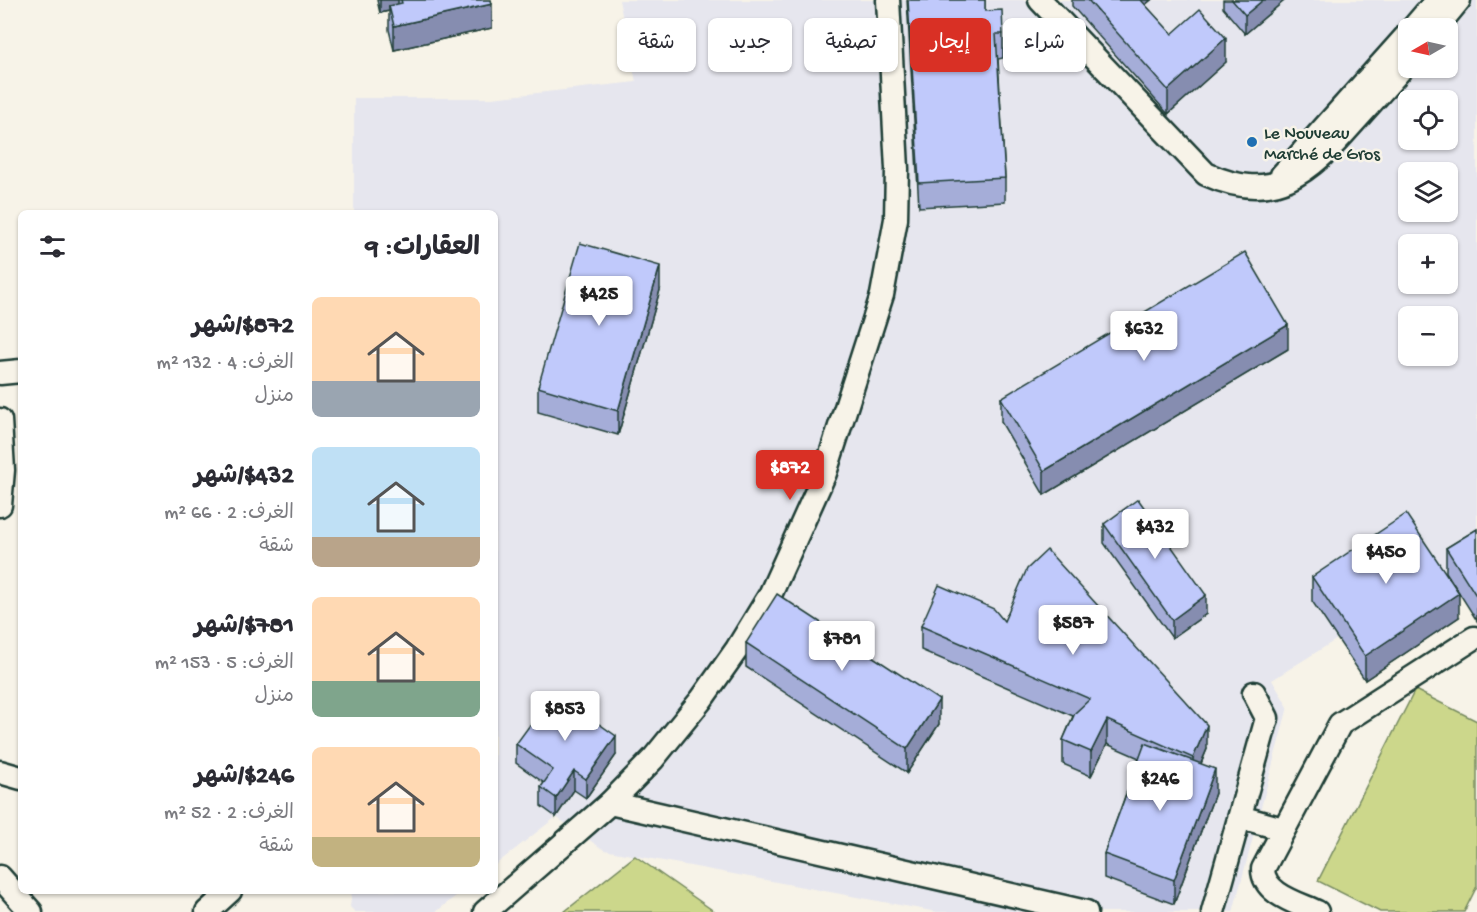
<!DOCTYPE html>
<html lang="ar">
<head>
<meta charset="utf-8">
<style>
  :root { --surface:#fff; --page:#f2f2f3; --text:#2b2b33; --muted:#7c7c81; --accent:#d93025 }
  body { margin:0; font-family:"Gochi Hand","Playpen Sans Arabic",sans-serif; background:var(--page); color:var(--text); direction:rtl; height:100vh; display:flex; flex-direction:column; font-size:22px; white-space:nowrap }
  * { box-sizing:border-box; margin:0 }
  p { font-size:20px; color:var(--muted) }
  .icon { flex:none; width:33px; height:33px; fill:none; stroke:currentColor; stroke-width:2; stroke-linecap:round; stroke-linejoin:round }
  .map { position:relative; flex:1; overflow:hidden; direction:ltr }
  .side { position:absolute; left:18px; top:210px; width:480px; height:684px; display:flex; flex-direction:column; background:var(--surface); border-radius:9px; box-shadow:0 2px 4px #0004; direction:rtl }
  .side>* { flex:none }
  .guide { position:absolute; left:516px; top:18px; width:570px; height:54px; direction:rtl; display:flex; gap:12px }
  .needle { width:39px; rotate:261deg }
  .controls { position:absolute; left:1398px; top:18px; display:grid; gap:12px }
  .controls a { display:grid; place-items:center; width:60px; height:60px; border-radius:9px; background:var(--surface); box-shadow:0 2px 4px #0004; font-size:30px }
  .price { position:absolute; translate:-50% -51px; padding:0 14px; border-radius:6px; background:#fff; color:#222; font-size:20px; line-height:39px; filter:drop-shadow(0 2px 3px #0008) }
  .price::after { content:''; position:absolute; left:50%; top:36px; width:18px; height:14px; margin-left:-9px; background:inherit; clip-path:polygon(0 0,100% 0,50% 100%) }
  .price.on { background:var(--accent); color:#fff }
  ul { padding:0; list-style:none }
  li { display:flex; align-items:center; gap:18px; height:150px; padding:0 18px }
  li span { display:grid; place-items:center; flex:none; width:168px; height:120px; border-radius:9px; color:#555 }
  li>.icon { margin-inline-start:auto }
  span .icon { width:72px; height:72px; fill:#fffc; stroke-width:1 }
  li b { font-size:26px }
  h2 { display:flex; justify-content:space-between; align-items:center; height:72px; padding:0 18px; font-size:26px }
  .tag { padding:0 21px; border-radius:9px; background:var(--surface); box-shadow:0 2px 4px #0004; font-size:21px; line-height:54px }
  .tag.on { background:var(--accent); color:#fff }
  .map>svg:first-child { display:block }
  .built { fill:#e6e6ee; fill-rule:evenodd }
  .green { fill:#ccd78b; stroke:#768a60; stroke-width:1.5 }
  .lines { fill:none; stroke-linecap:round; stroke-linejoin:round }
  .minor-casing { stroke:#1f3d34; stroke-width:27 }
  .minor { stroke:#f7f3e8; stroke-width:22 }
  .wall { fill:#a5add8; stroke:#1f3d34; stroke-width:1.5 }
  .shaded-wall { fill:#868db0; stroke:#1f3d34; stroke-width:1.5 }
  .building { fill:#c0c9fb; stroke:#1f3d34; stroke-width:1.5 }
  .poi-dot { fill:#1f6fb2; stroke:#f7f3e8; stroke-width:2 }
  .labels { text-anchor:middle; stroke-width:5; stroke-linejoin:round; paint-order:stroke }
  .poi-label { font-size:18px; fill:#1f3d34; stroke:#f7f3e8; text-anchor:start }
</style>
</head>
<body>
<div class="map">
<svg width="1477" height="912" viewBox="0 0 1477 912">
  <rect width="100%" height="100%" fill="#f7f3e8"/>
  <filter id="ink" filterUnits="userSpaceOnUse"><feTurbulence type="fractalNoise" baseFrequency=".0167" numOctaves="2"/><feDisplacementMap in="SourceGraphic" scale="12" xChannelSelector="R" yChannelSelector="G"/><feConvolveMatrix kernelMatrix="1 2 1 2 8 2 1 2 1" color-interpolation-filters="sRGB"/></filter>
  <g filter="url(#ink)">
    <g class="built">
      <path d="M619,0h858v551l-205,129 16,27 -55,205h-296l-333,-62 -48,-33 -61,48v-652h-141v-115h138l144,-16zM1408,28h40v40h-40zM1408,100h40v40h-40zM1408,172h40v40h-40zM1408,244h40v40h-40zM1408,316h40v40h-40z"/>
      <path d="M352,891h110l-26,21h-81l-5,-5z"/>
    </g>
    <g class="green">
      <path d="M1415,690l62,31v165l-13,26h-84l-62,-31z"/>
      <path d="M635,856l80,56h-151z"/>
    </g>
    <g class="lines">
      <g class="minor-casing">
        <g id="minor">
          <path d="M1040,0l166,174c68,31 103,-1 147,-51 19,-21 37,-41 55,-62"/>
          <path d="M1413,28l24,-28"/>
          <path d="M1436,28l23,-28"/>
          <path d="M1282,175l126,-141"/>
          <path d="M0,373l21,-2"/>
          <path d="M0,420l3,50 -3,35"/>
          <path d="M0,772l21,6"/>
          <path d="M610,803l476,109"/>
          <path d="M1240,817l43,12"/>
          <path d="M0,877l31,35"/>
          <path d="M207,912l23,-21"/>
          <path d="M485,912l125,-109 43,-44 48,-59 36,-51 33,-54 55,-122 57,-178 14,-76 1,-50 -9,-169"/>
          <path d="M1213,912l54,-194 -13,-25"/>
          <path d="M1317,912c-19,-9 -54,-18 -54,-43l77,-145 134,-86"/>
        </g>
      </g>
      <use href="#minor" class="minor"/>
    </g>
    <g class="wall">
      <path d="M377,0h114l1,28 -98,22 -5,-20v-19l-9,2z"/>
      <path d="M907,0h78v11l18,23v24l-5,1 7,119v24l-86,5z"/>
      <path d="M1072,0h79l-6,5 27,29 54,28 -58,52 -96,-108z"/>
      <path d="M1223,0h62l-40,34 -22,-26z"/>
      <path d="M660,290l-42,145 -80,-23v-25z"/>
      <path d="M1288,349l-244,146 -43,-73v-24z"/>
      <path d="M1104,524l102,90 -34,24 -68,-95z"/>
      <path d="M1477,529v92l-31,-49v-24z"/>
      <path d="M1312,577l147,40 -94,63 -53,-79z"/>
      <path d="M1004,621l203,128 -6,15 14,29 -41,111 -70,-26v-24l35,-96 -32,-14 -16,32 -28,-12v-24l10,-24 -152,-66v-24z"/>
      <path d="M746,643l193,81 -32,49 -161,-106z"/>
      <path d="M516,744l100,11 -30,43 -12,-8 -18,27 -15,-11v-19l3,-4 -28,-20z"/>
    </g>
    <g class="shaded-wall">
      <path d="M380,0h18v9l-9,-3v5l-9,2z"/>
      <path d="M1133,0h18l-18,15z"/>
      <path d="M1263,0h22l-40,34v-19z"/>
      <path d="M492,4v24l-98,22v-24z"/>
      <path d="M1226,38v24l-58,52v-24z"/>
      <path d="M660,266v24l-42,145v-24z"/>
      <path d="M1288,325v24l-244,146v-24z"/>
      <path d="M1459,593v24l-94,63v-24z"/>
      <path d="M1206,595v19l-34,24v-18z"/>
      <path d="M939,700v24l-32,49v-24z"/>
      <path d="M1107,720v24l-16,32v-24z"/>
      <path d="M1207,725v24l-14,33v-24z"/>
      <path d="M616,736v19l-30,43v-19z"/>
      <path d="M1215,769v24l-41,111v-24z"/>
      <path d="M574,771v19l-18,27v-19z"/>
    </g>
    <g class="building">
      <path d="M401,0h90l1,4 -98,22 -5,-20 13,-3z"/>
      <path d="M908,0h77v11l17,-1 1,24h-7l9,144 -86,5z"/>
      <path d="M1088,0h53l31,34 28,-25 26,29 -58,52z"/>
      <path d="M1232,0h31l-18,15z"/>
      <path d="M580,243l80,23 -42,145 -80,-24z"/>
      <path d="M1245,252l43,73 -244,146 -43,-73z"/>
      <path d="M1138,499l68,96 -34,25 -68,-96z"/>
      <path d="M1406,514l53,79 -94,63 -53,-79z"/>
      <path d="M1477,529v68l-31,-49z"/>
      <path d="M1047,550l160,175 -14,33 -86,-38 -16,32 -28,-12 12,-27 15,-14 -169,-73 18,-41 55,24 10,12 23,-52z"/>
      <path d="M777,594l162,106 -32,49 -161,-106z"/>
      <path d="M554,692l62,44 -30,43 -12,-8 -18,27 -15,-11 12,-17 -37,-26z"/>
      <path d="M1145,743l70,26 -41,111 -70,-26z"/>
    </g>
  </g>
  <circle class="poi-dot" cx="1252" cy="142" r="6"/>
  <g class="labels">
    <g class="poi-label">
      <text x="1264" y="138">Le Nouveau<tspan x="1264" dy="21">Marché de Gros</tspan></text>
    </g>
  </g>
</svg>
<div class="controls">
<a><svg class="needle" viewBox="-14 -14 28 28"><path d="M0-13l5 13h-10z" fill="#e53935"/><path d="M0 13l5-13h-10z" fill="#7c7c81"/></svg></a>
<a><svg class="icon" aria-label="locate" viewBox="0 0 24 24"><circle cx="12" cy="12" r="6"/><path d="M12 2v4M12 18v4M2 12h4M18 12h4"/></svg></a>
<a><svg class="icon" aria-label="layers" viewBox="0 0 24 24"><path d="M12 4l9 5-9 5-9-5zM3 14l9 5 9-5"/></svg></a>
<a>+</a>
<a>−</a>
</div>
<b class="price" style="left:599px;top:327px">$425</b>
<b class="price" style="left:1144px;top:362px">$632</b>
<b class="price on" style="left:790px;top:501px">$872</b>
<b class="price" style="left:1155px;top:560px">$432</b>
<b class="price" style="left:1386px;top:585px">$450</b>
<b class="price" style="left:1073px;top:656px">$587</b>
<b class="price" style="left:842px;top:672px">$781</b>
<b class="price" style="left:565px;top:742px">$853</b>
<b class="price" style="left:1160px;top:812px">$246</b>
<div class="guide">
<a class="tag">شراء</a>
<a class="tag on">إيجار</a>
<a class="tag">تصفية</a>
<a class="tag">جديد</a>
<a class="tag">شقة</a>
</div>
<section class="side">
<h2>العقارات: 9<svg class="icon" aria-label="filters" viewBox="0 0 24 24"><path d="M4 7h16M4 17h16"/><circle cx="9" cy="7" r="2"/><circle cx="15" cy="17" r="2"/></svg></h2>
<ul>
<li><span style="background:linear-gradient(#ffd9b3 70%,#9aa5b1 0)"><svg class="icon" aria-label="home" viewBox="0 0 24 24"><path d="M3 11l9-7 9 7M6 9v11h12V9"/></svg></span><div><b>$872/شهر</b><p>الغرف: 4 · 132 m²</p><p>منزل</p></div></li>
<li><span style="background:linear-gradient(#bfe0f5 75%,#b9a48a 0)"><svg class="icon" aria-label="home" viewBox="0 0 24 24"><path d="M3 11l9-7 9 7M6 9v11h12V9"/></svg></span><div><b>$432/شهر</b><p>الغرف: 2 · 66 m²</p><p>شقة</p></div></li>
<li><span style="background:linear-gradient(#ffd9b3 70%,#7fa58c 0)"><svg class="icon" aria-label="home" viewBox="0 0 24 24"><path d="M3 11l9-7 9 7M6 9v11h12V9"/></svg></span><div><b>$781/شهر</b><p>الغرف: 5 · 153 m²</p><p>منزل</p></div></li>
<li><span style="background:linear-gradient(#ffd9b3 75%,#c2b280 0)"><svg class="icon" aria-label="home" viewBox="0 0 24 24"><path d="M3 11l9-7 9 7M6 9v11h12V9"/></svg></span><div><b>$246/شهر</b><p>الغرف: 2 · 52 m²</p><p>شقة</p></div></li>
</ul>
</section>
</div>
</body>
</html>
